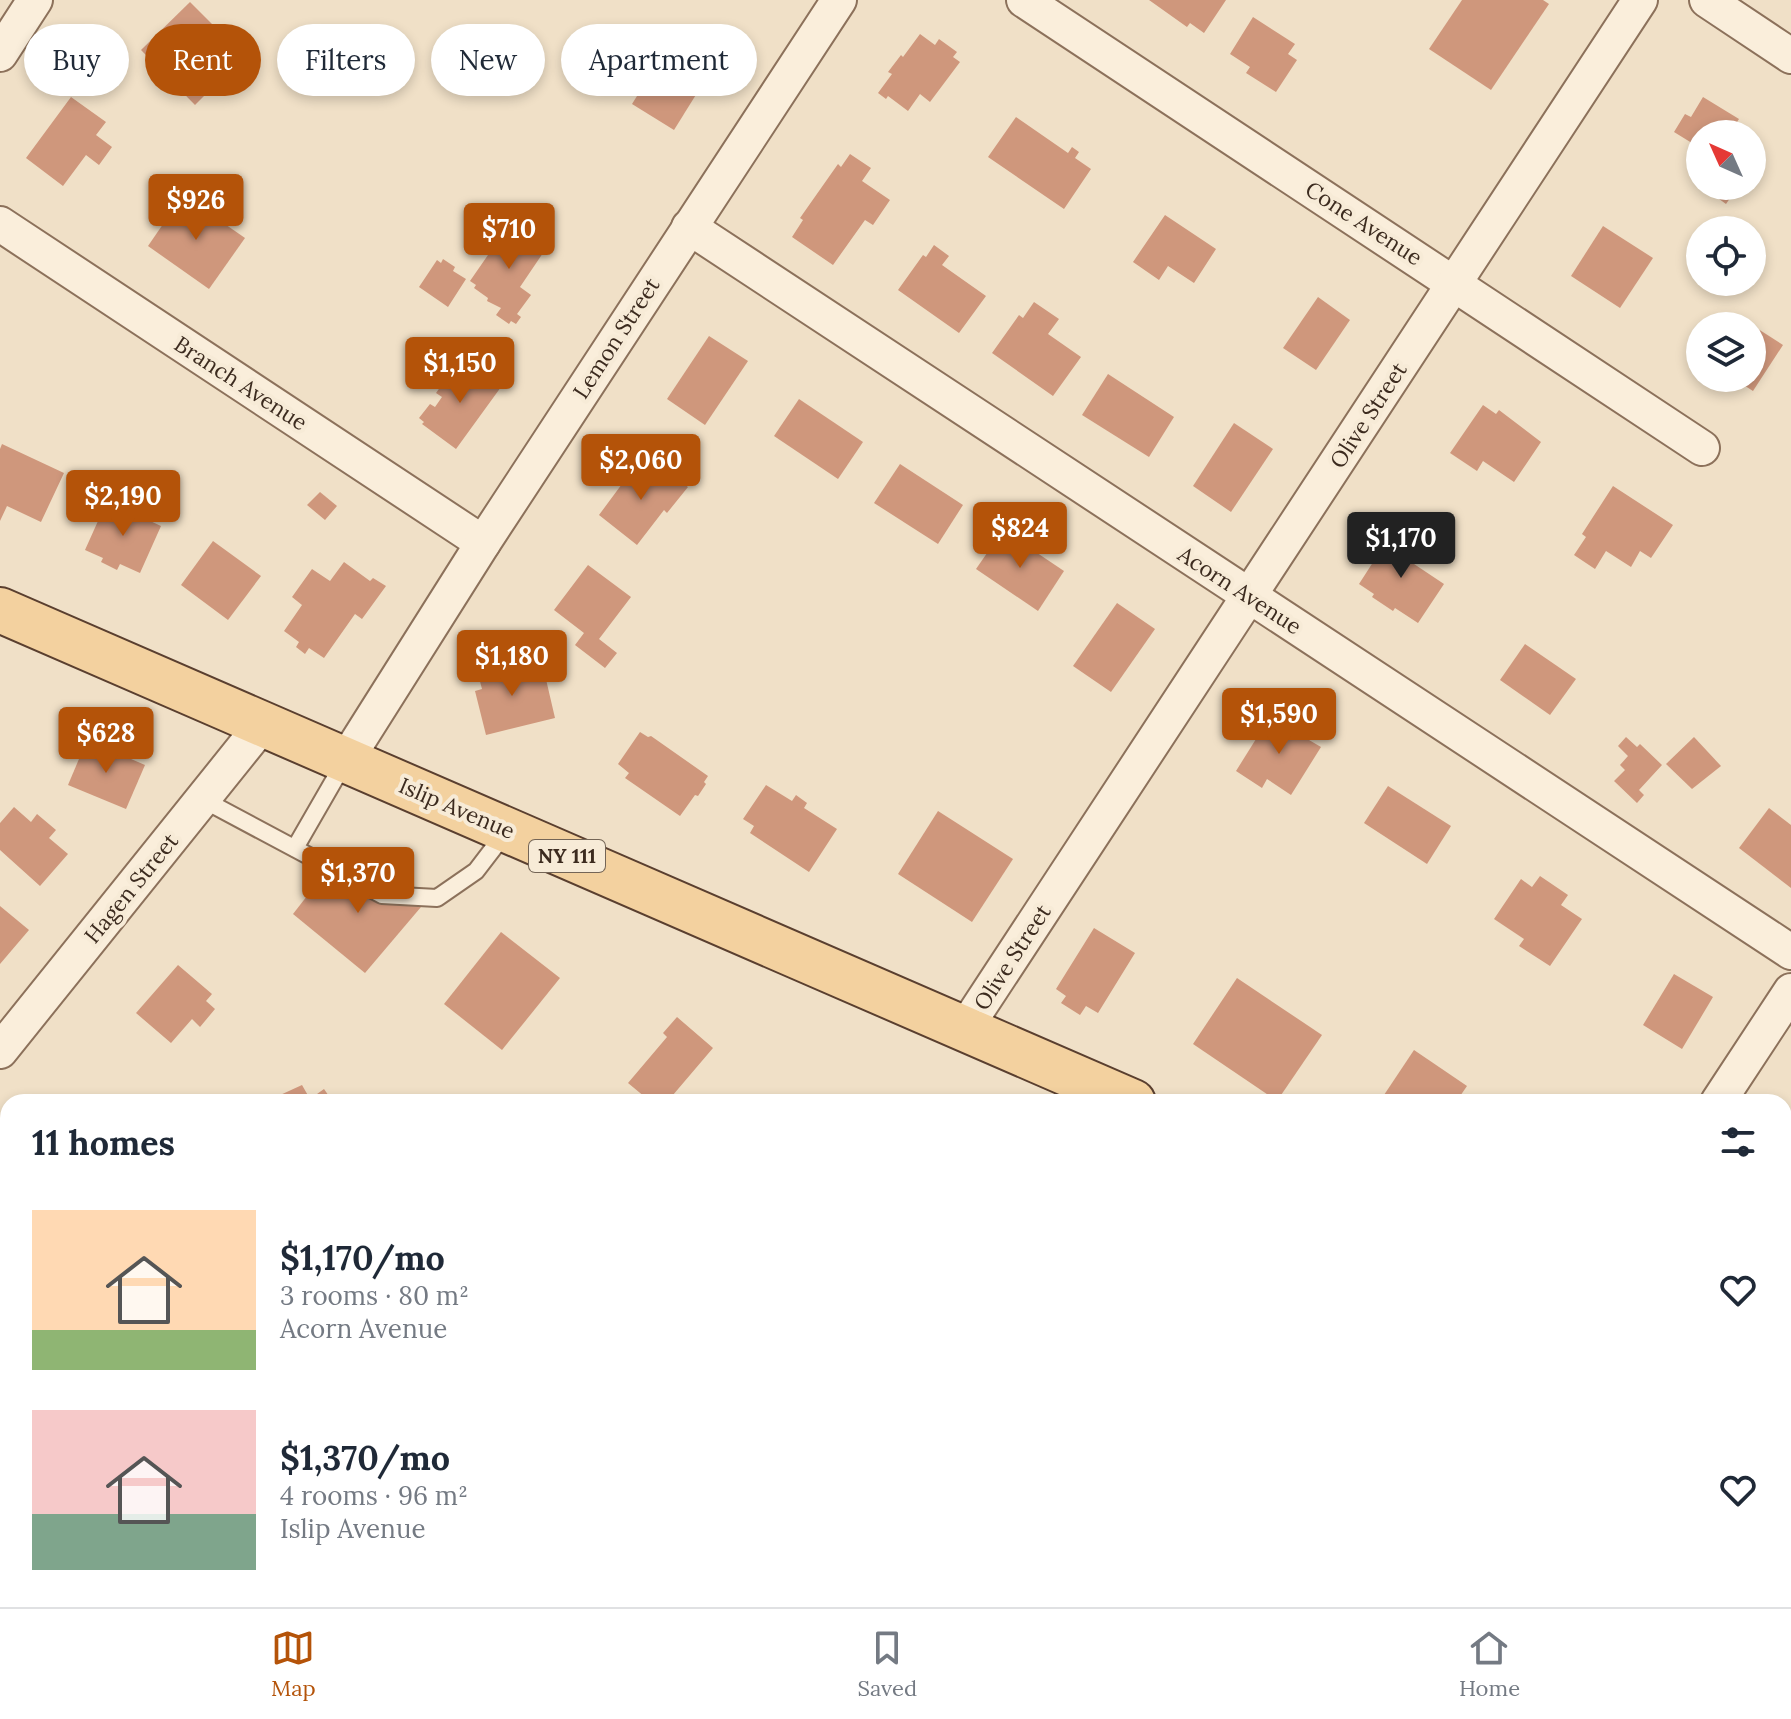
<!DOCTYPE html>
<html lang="en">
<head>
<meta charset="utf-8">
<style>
  :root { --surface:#fff; --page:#f6f6f7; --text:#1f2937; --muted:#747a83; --line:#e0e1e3; --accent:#b45309 }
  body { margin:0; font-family:Lora,serif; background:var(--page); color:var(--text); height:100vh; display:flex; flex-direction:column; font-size:30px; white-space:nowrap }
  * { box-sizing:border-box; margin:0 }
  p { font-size:26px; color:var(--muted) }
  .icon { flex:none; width:44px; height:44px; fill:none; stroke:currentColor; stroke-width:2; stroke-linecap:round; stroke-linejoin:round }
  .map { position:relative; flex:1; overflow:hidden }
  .side { position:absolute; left:0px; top:1094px; width:1792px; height:514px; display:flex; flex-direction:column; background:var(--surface); border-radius:24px 24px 0 0; box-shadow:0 4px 12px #0003 }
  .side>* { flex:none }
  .top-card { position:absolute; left:24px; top:24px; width:800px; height:72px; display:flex; gap:16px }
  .needle { width:52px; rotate:315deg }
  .tools { position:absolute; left:1686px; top:120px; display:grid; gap:16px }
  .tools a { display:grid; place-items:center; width:80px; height:80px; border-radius:50%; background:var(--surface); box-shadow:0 4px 12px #0003; font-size:40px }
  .price { position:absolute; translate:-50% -68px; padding:0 18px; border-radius:8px; background:var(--accent); color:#fff; font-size:26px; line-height:52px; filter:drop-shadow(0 2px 4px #0008) }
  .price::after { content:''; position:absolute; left:50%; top:48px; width:24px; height:18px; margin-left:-12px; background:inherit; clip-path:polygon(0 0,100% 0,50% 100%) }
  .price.on { background:#222; color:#fff }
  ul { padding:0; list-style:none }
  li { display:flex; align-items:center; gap:24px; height:200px; padding:0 32px }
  li span { display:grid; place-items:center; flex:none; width:224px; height:160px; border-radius:0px; color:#555 }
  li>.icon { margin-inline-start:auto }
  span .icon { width:96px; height:96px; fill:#fffc; stroke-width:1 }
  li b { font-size:34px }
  h2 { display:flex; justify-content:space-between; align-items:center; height:96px; padding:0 32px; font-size:34px }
  .tag { padding:0 28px; border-radius:36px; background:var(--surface); box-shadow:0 4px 12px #0003; font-size:28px; line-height:72px }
  .tag.on { background:var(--accent); color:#fff }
  .tabs { display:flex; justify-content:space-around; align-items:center; height:112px; border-top:2px solid var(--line); background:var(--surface); font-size:22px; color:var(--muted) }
  .tabs a { display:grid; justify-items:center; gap:4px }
  .tabs .on { color:var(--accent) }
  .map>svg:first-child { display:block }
  .building { fill:#cf977c }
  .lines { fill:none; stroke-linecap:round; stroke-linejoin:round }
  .service-casing { stroke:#8c715b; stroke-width:20 }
  .minor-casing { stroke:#8c715b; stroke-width:38 }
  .primary-casing { stroke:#5a3f2f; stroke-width:48 }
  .service { stroke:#faeedb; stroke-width:16 }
  .minor { stroke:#faeedb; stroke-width:34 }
  .primary { stroke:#f3d19f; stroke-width:44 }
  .labels { text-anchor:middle; stroke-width:8; stroke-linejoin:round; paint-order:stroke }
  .shield { fill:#f7ebd7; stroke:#746556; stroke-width:2 }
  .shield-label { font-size:20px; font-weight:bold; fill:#3c2b1f }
  .street-label { font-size:22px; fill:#3c2b1f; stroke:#f7ebd7 }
</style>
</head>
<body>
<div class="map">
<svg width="1791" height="1607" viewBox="0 0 1791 1607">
  <rect width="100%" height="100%" fill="#f0e0c7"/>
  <g class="building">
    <path d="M1149,0h77l-22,33 -14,-10 -3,4z"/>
    <path d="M1462,0h81l6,4 -58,86 -62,-41z"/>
    <path d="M190,2l54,54 -49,49 -54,-55z"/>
    <path d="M1253,17l42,27 -7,10 9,6 -21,32 -30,-19 4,-6 -20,-13z"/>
    <path d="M920,34l15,11 4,-6 18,13 -4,5 7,5 -30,40 -10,-8 -12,17 -20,-15 -2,3 -8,-6 14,-19 -4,-2 13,-17 2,2z"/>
    <path d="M670,43l42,26 -38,61 -42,-26z"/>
    <path d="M71,97l35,25 -10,13 16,12 -13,18 -13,-10 -23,31 -37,-28z"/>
    <path d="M1703,97l36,22 -10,15h-29v14l-26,-16 11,-18 6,3z"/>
    <path d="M1016,117l52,36 4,-6 7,5 -4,6 16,11 -27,40 -76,-52z"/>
    <path d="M850,154l21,14 -9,13 28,19 -17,25 -8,-5 -32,45 -41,-28 11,-17 -3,-2 38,-54 3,3z"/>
    <path d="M1701,186h32l4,2 -11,16z"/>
    <path d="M183,195l62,43 -36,51 -61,-43z"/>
    <path d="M1165,215l51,34 -22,34 -26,-17 -9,14 -26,-18z"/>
    <path d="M523,221l22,15 -9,12 7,5 -23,34 11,8 -14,19 4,3 -5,7 -5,-3 -2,3 -13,-9 5,-7 -14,-7 1,-3 -14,-10 2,-3 -6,-4 36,-52 8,6z"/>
    <path d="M1603,226l50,32 -33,50 -49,-32z"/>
    <path d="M934,245l15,11 -7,9 44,31 -27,37 -61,-43 25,-35 3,2z"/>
    <path d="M443,259l12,8 -2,4 13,8 -18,28 -29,-20 18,-27 4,3z"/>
    <path d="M1318,297l32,23 -34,50 -33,-22z"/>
    <path d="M1034,302l25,17 -11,15 33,23 -28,39 -61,-43 27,-38 4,3z"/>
    <path d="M1719,314l18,12h-25z"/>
    <path d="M1755,327l28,18 -30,46 -14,-9 -3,4 -11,-8h27v-47z"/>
    <path d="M709,336l39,25 -43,64 -38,-26z"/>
    <path d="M466,362l35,25 -45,62 -34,-25 2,-2 -5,-4 11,-14 5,3 7,-10 -6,-4 10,-14 5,4z"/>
    <path d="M1108,374l66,43 -25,40 -67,-42z"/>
    <path d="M799,399l64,43 -25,37 -64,-43z"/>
    <path d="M1483,405l13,9 3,-4 42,32 -27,40 -31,-21 -6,10 -27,-18z"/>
    <path d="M1234,423l39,26 -42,63 -38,-26z"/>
    <path d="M2,444l62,29 -23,49 -34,-16 -7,15v-72z"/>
    <path d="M639,461l31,24 6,-8 12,10 -21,26 -3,-3 -27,35 -38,-30z"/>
    <path d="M900,464l63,41 -25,39 -64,-41z"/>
    <path d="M1613,486l60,39 -22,33 -11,-7 -9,16 -25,-16 -11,18 -21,-14 12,-18 -4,-3z"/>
    <path d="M320,492l17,14 -12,14 -18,-15z"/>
    <path d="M107,501l54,25 -21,47 -20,-9 -3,6 -16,-8 2,-4 -18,-8z"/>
    <path d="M1397,525l10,6 -8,12 17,12 -5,7 33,22 -26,39 -23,-15 -2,3 -21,-14 2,-3 -15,-10z"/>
    <path d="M1003,530l61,41 -26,40 -62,-42z"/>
    <path d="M213,541l48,35 -33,44 -47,-35z"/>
    <path d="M344,562l26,19 3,-3 13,8 -24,33 -7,-5 -31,44 -15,-10 -4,6 -9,-7 3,-5 -15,-11 18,-26 -10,-8 20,-28 18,12z"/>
    <path d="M588,565l43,32 -32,42 18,14 -12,15 -30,-23 9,-12 -30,-23z"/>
    <path d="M1117,603l38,26 -44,63 -38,-26z"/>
    <path d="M1525,644l51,35 -26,36 -50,-35z"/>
    <path d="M518,659l6,22 21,-6 10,43 -69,17 -11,-44 7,-2 -5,-19z"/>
    <path d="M1271,715l20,13 2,-4 18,11 -2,5 12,7 -30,48 -24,-16 -5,9 -26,-17z"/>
    <path d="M640,732l8,5 3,-1 57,40 -4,6 2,2 -8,12 -3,-1 -15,21 -55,-38 4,-5 -11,-9z"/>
    <path d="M1626,737l11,10 3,-3 22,21 -23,25 5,5 -7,8 -23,-22 11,-11 -5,-5 8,-9 -10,-10z"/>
    <path d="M1694,737l27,29 -29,23 -26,-25z"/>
    <path d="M87,740l58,25 -19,44 -58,-24z"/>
    <path d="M766,785l26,16 4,-6 11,8 -3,5 33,21 -28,43 -59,-39 4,-7 -11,-7z"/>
    <path d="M1388,786l63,40 -24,38 -63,-41z"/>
    <path d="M14,807l17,15 6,-8 19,16 -7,8 19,16 -28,32 -40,-36v-27z"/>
    <path d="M1769,808l22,17v63l-52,-40z"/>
    <path d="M938,811l75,48 -41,63 -74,-48z"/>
    <path d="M377,869l44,38 -56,66 -72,-59 21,-27z"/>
    <path d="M1540,876l28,19 -7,10 21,14 -32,47 -31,-20 5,-7 -30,-20 27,-40 11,8z"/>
    <path d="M0,906l29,24 -29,34z"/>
    <path d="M1094,928l41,25 -37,60 -12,-7 -6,9 -19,-12 5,-7 -10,-7z"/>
    <path d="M501,932l59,46 -58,72 -58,-46z"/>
    <path d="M178,965l34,29 -6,7 9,8 -15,18 -8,-8 -21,24 -35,-30z"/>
    <path d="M1674,974l39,23 -31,52 -39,-24z"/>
    <path d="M1237,978l85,57 -45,66 -84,-57z"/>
    <path d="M677,1017l36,31 -46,54h-16l-23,-19 39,-46 -4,-4z"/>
    <path d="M1414,1050l53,36 -11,16h-61l-11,-7z"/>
    <path d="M302,1085l8,14 14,-10 9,13h-48l-7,-6z"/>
    <path d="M1784,1239l7,5v13l-7,10z"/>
    <path d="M5,1447l3,2v43l-8,-7v-32z"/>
    <path d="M1784,1528l7,5v50l-7,8z"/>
    <path d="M8,1574v26h51l7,7h-66v-26z"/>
    <path d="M344,1600h34l-5,7h-21z"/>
    <path d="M606,1600h61l-6,7h-47z"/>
    <path d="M939,1600h95l-6,7h-86l-5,-4z"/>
    <path d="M1156,1600h43l8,7h-56z"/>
    <path d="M1457,1600h64l-6,7 -21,-1 -29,1z"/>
    <path d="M1725,1600h52l-6,7h-38z"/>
  </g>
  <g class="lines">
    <g class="service-casing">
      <g id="service">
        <path d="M202,799l180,96 55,3 39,-27 29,-38"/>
        <path d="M295,848l49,-85"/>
      </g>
    </g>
    <g class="minor-casing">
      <g id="minor">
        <path d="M1024,0l678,448"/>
        <path d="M1707,0l84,56"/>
        <path d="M0,54l35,-54"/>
        <path d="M0,224l483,319"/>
        <path d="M689,227l1102,725"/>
        <path d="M346,760l137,-217 356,-543"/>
        <path d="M964,1030l676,-1030"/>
        <path d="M0,1051l262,-326"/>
        <path d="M1718,1102l73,-111"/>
        <path d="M226,1600l9,7"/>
        <path d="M829,1600l8,7"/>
        <path d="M1300,1607l6,-7"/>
      </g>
    </g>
    <g class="primary-casing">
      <g id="primary">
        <path d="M0,610l1133,492"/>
        <path d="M1784,1388l7,3"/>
      </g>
    </g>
    <use href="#service" class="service"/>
    <use href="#minor" class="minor"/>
    <use href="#primary" class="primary"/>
  </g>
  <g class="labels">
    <rect class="shield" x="529" y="840" width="76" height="32" rx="6"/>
    <g class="shield-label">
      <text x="567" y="863">NY 111</text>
    </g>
    <g class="street-label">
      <text transform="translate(1364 223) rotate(33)" y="8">Cone Avenue</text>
      <text transform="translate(616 338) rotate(-57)" y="8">Lemon Street</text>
      <text transform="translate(241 383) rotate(33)" y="8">Branch Avenue</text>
      <text transform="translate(1368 415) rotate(-57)" y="8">Olive Street</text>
      <text transform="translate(1240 590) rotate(33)" y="8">Acorn Avenue</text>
      <text transform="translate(457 808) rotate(23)" y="8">Islip Avenue</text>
      <text transform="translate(131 888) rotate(-51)" y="8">Hagen Street</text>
      <text transform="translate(1012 957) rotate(-57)" y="8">Olive Street</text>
    </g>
  </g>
</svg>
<div class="tools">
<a><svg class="needle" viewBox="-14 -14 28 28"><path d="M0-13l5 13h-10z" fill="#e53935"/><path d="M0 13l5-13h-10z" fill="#747a83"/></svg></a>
<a><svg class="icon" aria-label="locate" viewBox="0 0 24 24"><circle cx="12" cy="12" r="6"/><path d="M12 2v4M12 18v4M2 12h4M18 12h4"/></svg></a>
<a><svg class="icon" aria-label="layers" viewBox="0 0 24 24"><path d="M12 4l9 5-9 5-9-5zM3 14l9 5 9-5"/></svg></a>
</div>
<b class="price" style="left:196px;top:242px">$926</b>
<b class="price" style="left:509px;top:271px">$710</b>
<b class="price" style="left:460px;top:405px">$1,150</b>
<b class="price" style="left:641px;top:502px">$2,060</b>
<b class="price" style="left:123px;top:538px">$2,190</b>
<b class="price" style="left:1020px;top:570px">$824</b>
<b class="price on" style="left:1401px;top:580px">$1,170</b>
<b class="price" style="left:512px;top:698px">$1,180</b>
<b class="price" style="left:1279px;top:756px">$1,590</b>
<b class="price" style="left:106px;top:775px">$628</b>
<b class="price" style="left:358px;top:915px">$1,370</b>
<div class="top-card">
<a class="tag">Buy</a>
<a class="tag on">Rent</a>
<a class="tag">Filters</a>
<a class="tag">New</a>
<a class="tag">Apartment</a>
</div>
<section class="side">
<h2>11 homes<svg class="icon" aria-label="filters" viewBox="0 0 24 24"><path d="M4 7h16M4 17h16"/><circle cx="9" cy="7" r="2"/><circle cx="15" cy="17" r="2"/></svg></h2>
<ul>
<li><span style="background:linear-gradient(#ffd9b3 75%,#8fb573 0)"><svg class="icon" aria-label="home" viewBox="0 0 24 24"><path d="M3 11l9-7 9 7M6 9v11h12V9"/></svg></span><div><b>$1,170/mo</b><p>3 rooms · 80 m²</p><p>Acorn Avenue</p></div><svg class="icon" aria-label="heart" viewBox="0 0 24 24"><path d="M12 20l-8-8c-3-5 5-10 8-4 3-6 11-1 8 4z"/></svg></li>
<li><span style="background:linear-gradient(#f6c9c9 65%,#7fa58c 0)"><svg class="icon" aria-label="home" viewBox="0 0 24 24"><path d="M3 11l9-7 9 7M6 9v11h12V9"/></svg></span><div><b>$1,370/mo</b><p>4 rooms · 96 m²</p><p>Islip Avenue</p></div><svg class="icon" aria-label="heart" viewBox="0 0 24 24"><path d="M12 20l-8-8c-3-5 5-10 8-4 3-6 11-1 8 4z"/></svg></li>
</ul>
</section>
</div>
<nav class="tabs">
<a class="on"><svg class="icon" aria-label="map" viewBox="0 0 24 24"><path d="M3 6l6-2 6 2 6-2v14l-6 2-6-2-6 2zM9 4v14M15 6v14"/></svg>Map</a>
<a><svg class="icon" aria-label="saved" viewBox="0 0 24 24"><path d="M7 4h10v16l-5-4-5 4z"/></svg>Saved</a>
<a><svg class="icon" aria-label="home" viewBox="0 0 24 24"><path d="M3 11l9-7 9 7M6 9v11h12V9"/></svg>Home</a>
</nav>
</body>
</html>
